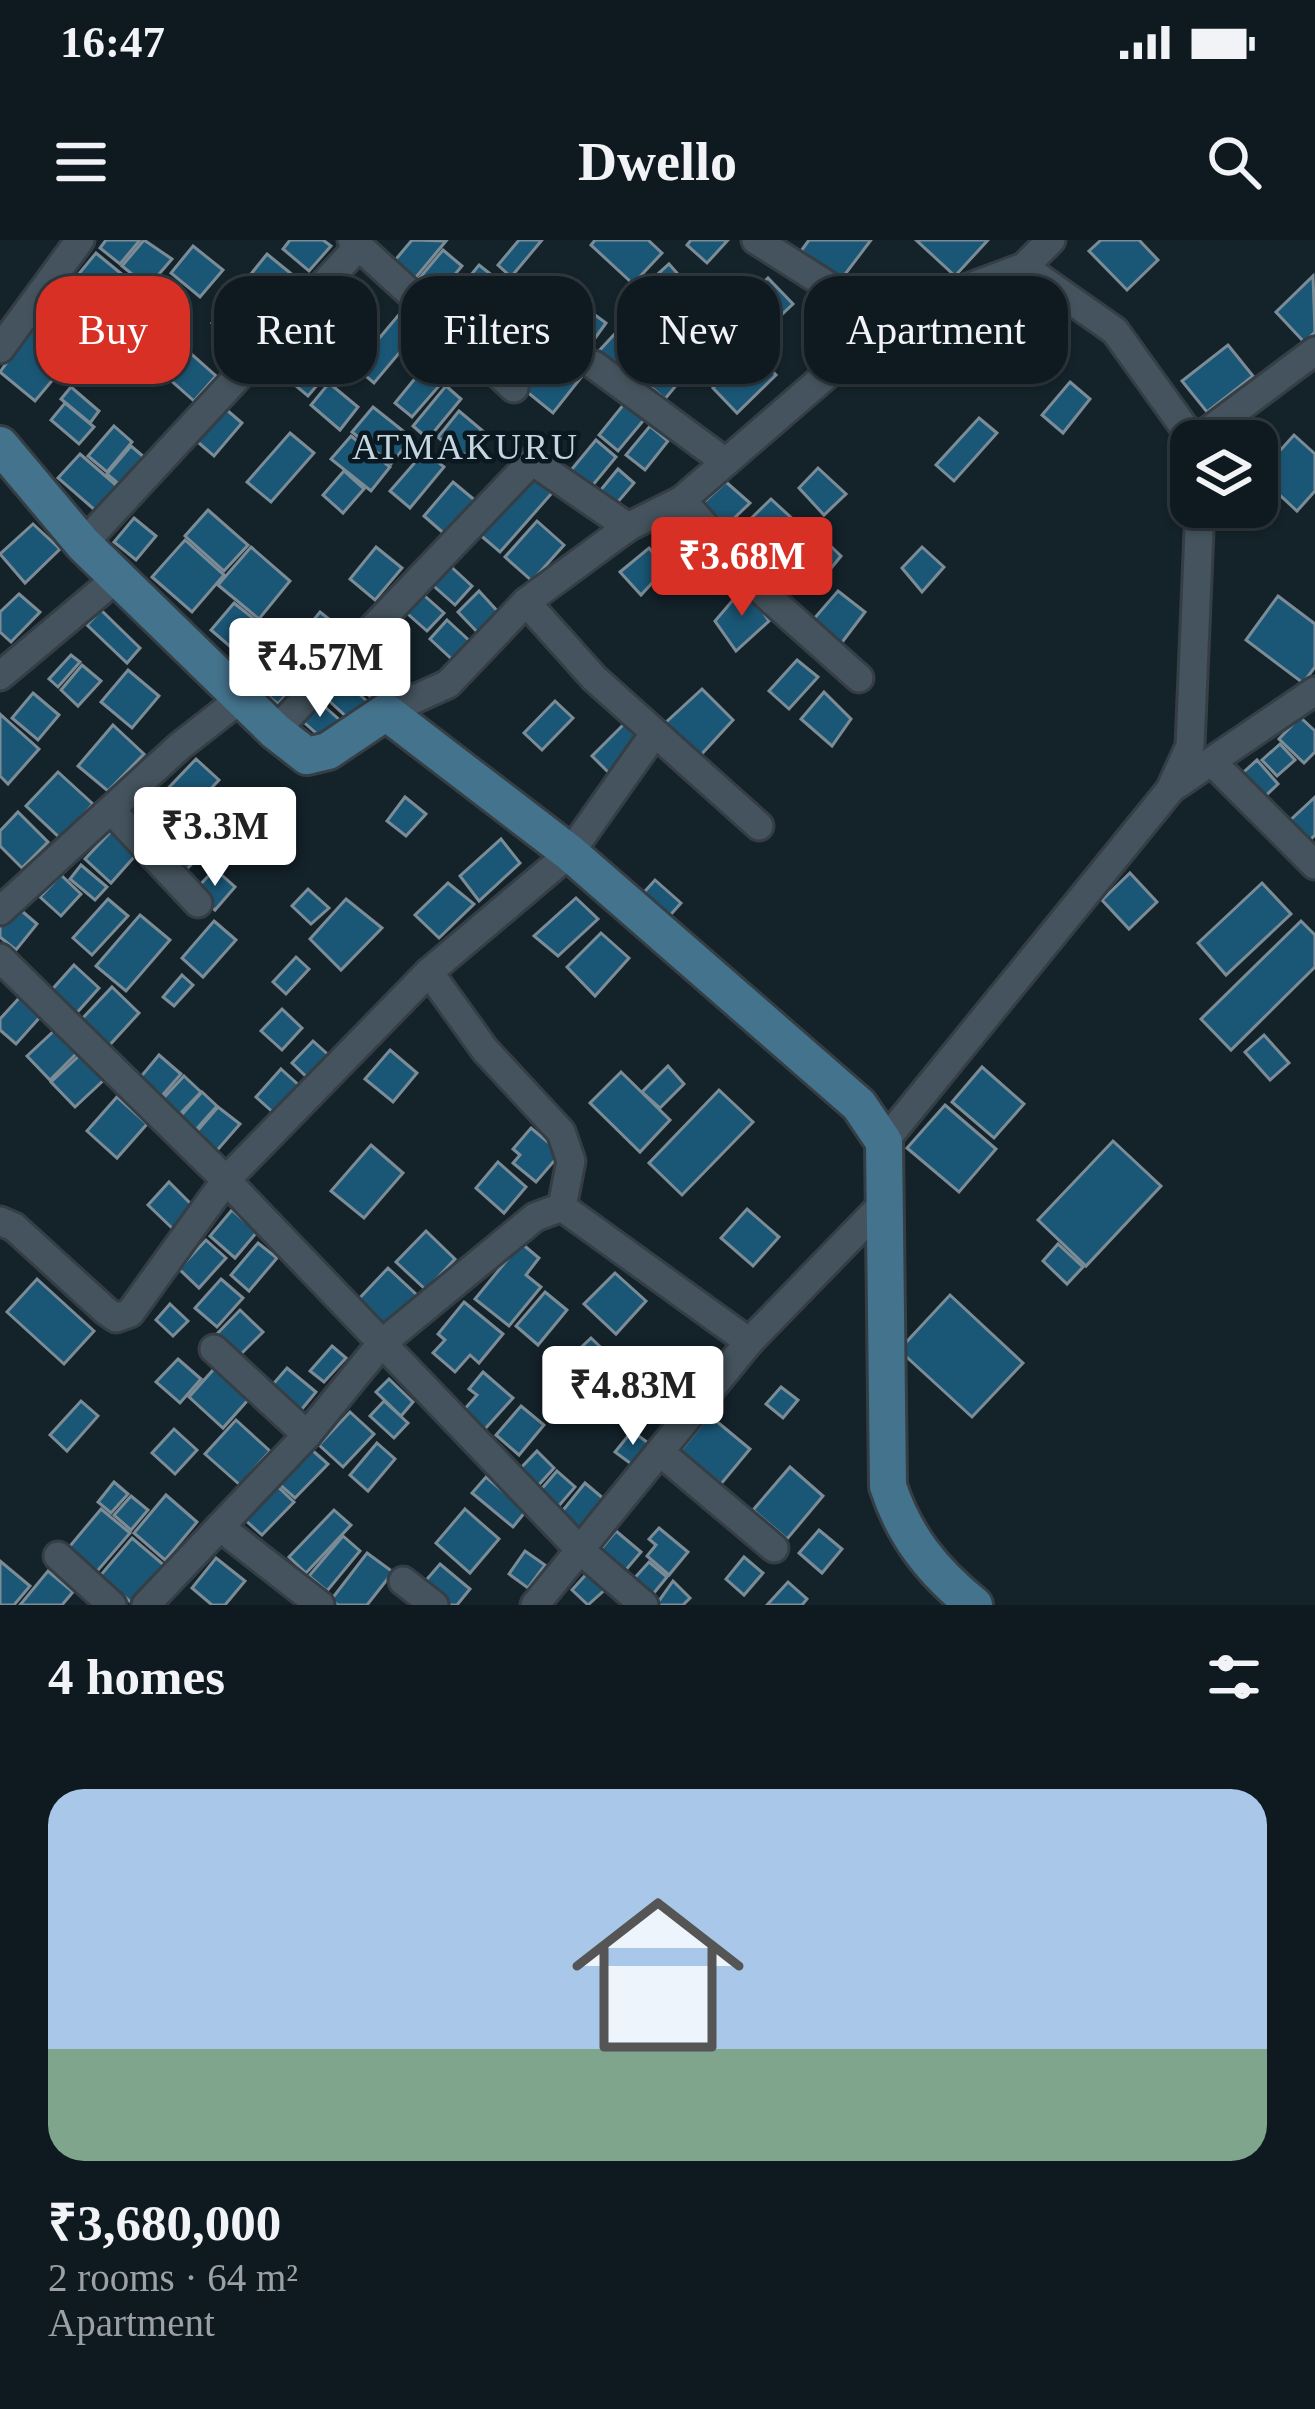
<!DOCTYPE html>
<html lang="en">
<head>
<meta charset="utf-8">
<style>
  :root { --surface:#0f1a20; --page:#182329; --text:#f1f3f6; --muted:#9ba1a5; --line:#2f383e; --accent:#d93025 }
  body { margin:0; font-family:Georgia,serif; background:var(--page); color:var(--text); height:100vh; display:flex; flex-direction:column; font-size:45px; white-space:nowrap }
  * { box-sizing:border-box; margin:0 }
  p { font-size:39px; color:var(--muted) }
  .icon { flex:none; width:66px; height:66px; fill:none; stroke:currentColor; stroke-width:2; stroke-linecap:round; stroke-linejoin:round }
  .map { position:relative; height:1365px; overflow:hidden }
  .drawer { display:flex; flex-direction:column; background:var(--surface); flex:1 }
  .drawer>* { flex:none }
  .top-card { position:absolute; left:36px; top:36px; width:1245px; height:108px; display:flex; gap:24px }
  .buttons { position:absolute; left:1170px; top:180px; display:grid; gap:24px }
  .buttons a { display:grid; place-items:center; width:108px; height:108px; border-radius:24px; background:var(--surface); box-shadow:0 3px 9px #0004,0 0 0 3px var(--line); font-size:60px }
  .price { position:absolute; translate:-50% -102px; padding:0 27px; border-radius:12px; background:#fff; color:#222; font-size:39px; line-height:78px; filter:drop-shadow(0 3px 6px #0008) }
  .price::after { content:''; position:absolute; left:50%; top:72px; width:36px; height:27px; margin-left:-18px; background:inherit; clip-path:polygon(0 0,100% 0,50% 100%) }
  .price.on { background:var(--accent); color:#fff }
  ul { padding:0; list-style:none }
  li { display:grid; align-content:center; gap:24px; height:636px; padding:0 48px }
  li span { display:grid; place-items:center; height:372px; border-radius:36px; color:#555 }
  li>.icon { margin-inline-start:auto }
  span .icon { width:216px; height:216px; fill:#fffc; stroke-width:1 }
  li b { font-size:51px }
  h2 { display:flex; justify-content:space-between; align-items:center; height:144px; padding:0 48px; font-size:51px }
  .chip { padding:0 42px; border-radius:36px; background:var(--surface); box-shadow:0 3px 9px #0004,0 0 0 3px var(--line); font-size:42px; line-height:108px }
  .chip.on { background:var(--accent); color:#fff }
  .status { display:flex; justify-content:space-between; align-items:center; height:84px; padding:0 60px; background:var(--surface); direction:ltr }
  .status svg { height:33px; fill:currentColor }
  header { display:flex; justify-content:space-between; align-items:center; height:156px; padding:0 48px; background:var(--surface); font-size:54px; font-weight:800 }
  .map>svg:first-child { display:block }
  .building { fill:#1a5776; stroke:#7c8c97; stroke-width:3 }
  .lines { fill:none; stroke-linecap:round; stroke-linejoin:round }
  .street-casing { stroke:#353e44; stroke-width:33 }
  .secondary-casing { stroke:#353e44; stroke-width:42 }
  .street { stroke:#44535d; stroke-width:27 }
  .secondary { stroke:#44738d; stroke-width:36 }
  .labels { text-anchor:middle; stroke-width:9; stroke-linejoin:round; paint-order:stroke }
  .quarter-label { font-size:36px; letter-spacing:3px; fill:#c4d6e1; stroke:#0b1820 }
</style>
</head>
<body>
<div class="status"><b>16:47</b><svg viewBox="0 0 49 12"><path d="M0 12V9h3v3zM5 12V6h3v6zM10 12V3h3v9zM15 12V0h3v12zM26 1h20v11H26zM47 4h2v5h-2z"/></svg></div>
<header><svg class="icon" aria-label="menu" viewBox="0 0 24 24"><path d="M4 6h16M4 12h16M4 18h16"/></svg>Dwello<svg class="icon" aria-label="search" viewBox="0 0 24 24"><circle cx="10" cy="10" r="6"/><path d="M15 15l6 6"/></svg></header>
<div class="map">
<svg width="1315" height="1365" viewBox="0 0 1315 1365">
  <rect width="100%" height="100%" fill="#14222a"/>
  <g class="building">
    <path d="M106,0h34l-20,24 -20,-16z"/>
    <path d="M144,0l28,19 -24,28 -26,-21z"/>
    <path d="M290,0h33l8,6 -22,25 -26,-22z"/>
    <path d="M412,0l34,1 -34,41 -21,-17z"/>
    <path d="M519,0h23l-31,37 -13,-12z"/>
    <path d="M595,0h53l14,13 -29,31 -42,-39z"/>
    <path d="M691,0h37l-21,23 -20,-18z"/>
    <path d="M809,0h62l-31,41 -39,-30z"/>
    <path d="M916,0h72l-33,36z"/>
    <path d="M1101,0h38l19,20 -31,30 -38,-39z"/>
    <path d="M193,6l30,24 -23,27 -29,-24z"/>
    <path d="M443,10l19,16 -31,37 -19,-16z"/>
    <path d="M96,13l49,40 -28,35 -49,-41z"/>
    <path d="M267,14l27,22 -28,34 -27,-21z"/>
    <path d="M669,24l22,25 -39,36 -23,-25z"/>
    <path d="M479,25l24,19 -41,49 -23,-19z"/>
    <path d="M1313,36l2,56 -11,10 -28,-30z"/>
    <path d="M768,38l25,26 -34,32 -25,-25z"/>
    <path d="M64,47l49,41 -29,34 -48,-41z"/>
    <path d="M231,60l34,27 -19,24 -34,-28z"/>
    <path d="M407,65l19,16 -52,62 -19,-16z"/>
    <path d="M587,69l19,14 -23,32 -20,-15z"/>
    <path d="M516,77l29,23 -26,32 -29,-23z"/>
    <path d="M990,82l19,20 -21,21 -20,-19z"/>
    <path d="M33,86l38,32 -36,43 -35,-29z"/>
    <path d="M622,86l18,16 -24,27 -18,-17z"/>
    <path d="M659,89l38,31 -32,39 -37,-31z"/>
    <path d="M179,103l37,33 -22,25 -37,-33z"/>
    <path d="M1228,105l25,31 -46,36 -25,-31z"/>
    <path d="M296,109l30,26 -18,21 -30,-25z"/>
    <path d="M551,109l32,26 -30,38 -32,-26z"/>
    <path d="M753,110l23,25 -39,38 -24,-25z"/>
    <path d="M421,131l18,15 -27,31 -17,-14z"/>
    <path d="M1070,142l20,17 -27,34 -21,-18z"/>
    <path d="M329,143l29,24 -18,23 -29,-25z"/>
    <path d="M446,146l15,13 -33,40 -15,-13z"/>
    <path d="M71,147l28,24 -9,12 -29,-24z"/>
    <path d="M628,159l20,16 -30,36 -19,-16z"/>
    <path d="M65,163l29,24 -15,17 -28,-24z"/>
    <path d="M221,165l21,18 -28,33 -21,-18z"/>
    <path d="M373,167l39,31 -21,26 -39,-32z"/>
    <path d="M459,171l25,21 -22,26 -24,-21z"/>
    <path d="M979,178l18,15 -43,48 -18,-16z"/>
    <path d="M114,186l18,16 -25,30 -19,-16z"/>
    <path d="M650,186l18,15 -23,29 -19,-15z"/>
    <path d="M290,193l24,20 -43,49 -24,-20z"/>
    <path d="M1294,195l21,19v37l-18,20 -39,-36z"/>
    <path d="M351,196l39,31 -19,24 -40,-32z"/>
    <path d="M596,200l20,17 -28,34 -21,-16z"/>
    <path d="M131,206l20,17 -24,28 -20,-17z"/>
    <path d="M425,211l19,16 -34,41 -20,-17z"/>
    <path d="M80,214l37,32 -21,25 -38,-33z"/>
    <path d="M818,228l28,26 -22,21 -25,-27z"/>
    <path d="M618,229l16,14 -23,27 -16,-13z"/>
    <path d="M344,231l20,18 -21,24 -20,-18z"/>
    <path d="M531,235l21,18 -52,59 -21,-18z"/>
    <path d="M453,242l24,20 -29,35 -24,-21z"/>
    <path d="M726,242l24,21 -24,23 -23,-23z"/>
    <path d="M771,259l26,24 -40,34 -23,-22z"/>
    <path d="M208,270l40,35 -24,26 -39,-35z"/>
    <path d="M134,278l22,18 -20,24 -22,-18z"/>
    <path d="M537,281l27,24 -32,36 -27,-24z"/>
    <path d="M33,284l27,25 -35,34 -25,-29z"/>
    <path d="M814,290l27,26 -18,22 -28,-26z"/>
    <path d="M683,292l14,16 -21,21 -13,-19z"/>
    <path d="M185,300l39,35 -32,37 -40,-35z"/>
    <path d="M251,307l39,34 -31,38 -41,-34z"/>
    <path d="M376,307l26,21 -27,32 -25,-21z"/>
    <path d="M922,307l22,20 -22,25 -20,-24z"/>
    <path d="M649,308l17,20 -25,27 -21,-23z"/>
    <path d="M446,322l26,24 -17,19 -27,-24z"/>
    <path d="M745,346l24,35 -33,30 -21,-30z"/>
    <path d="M418,350l26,23 -17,18 -26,-23z"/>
    <path d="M479,351l22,24 -21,20 -22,-23z"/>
    <path d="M838,351l27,21 -25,33 -28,-24z"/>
    <path d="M19,354l21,18 -29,30 -11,-10v-20z"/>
    <path d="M1278,356l37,28v43l-12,16 -57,-43z"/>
    <path d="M234,363l30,24 -24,28 -29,-25z"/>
    <path d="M101,370l39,38 -13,15 -40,-38z"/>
    <path d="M320,372l24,19 -33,39 -23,-19z"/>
    <path d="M447,380l26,24 -17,19 -26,-24z"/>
    <path d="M280,412l25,20 -27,32 -25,-21z"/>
    <path d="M363,414l32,30 -18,19 -32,-29z"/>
    <path d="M71,415l9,7 -22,25 -9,-8z"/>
    <path d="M797,420l21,17 -29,32 -20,-18z"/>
    <path d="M82,425l19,16 -23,25 -17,-16z"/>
    <path d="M128,430l31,26 -27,32 -31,-26z"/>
    <path d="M342,439l26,23 -17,19 -26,-24z"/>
    <path d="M702,449l31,31 -35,38 -35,-33z"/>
    <path d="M824,452l27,27 -19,27 -31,-27z"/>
    <path d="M33,453l26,22 -21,25 -26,-22z"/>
    <path d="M316,459l26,23 -17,19 -26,-23z"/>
    <path d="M555,461l18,17 -31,32 -18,-17z"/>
    <path d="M0,474l39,35 -31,35 -8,-8z"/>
    <path d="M1300,477l15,14v21l-11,11 -25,-24z"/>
    <path d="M624,484l18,18 -32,32 -18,-18z"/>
    <path d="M113,485l31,29 -36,37 -30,-25z"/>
    <path d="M1280,504l15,16 -18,16 -15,-16z"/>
    <path d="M196,519l23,21 -40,42 -23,-21z"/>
    <path d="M1257,520l21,24 -19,18 -22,-24z"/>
    <path d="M58,532l35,32 -32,35 -35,-33z"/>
    <path d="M405,557l21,17 -20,22 -19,-15z"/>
    <path d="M1315,557v38l-11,11 -20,-20z"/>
    <path d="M146,564l26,25 -14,16 -27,-25z"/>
    <path d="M18,572l30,30 -26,26 -22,-22v-15z"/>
    <path d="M117,585l26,22 -32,36 -26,-24z"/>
    <path d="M187,588l21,19 -21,22 -20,-19z"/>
    <path d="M501,599l19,24 -41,38 -19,-25z"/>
    <path d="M81,625l26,22 -12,13 -25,-21z"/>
    <path d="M215,629l20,18 -20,23 -21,-19z"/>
    <path d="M1130,633l27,29 -28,27 -27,-29z"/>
    <path d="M61,635l20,19 -20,22 -21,-19z"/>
    <path d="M655,640l26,23 -17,19 -26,-23z"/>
    <path d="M448,643l26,21 -35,34 -24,-23z"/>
    <path d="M1262,643l29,31 -65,61 -28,-32z"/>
    <path d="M308,649l21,19 -18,16 -19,-18z"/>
    <path d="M576,658l22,21 -40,37 -24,-20z"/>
    <path d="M108,659l20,17 -36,39 -19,-17z"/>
    <path d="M346,659l36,29 -41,42 -31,-31z"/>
    <path d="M16,666l21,18 -21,26 -16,-13v-10z"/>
    <path d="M140,675l30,25 -44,51 -30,-25z"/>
    <path d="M214,681l22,19 -33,37 -21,-19z"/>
    <path d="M1301,681l14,14v32l-84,83 -30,-31z"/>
    <path d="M601,693l28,25 -34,38 -28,-29z"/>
    <path d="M296,717l13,12 -23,25 -13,-12z"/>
    <path d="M74,725l25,23 -25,28 -25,-23z"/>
    <path d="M182,735l11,10 -19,21 -11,-9z"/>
    <path d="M112,747l27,26 -33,36 -27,-27z"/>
    <path d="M20,757l21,19 -25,28 -16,-14v-11z"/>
    <path d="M282,769l20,19 -20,22 -21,-19z"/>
    <path d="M57,788l22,23 -29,29 -23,-24z"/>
    <path d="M1264,795l25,28 -19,17 -25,-28z"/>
    <path d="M313,801l20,18 -21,23 -20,-19z"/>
    <path d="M390,810l27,23 -24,29 -28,-23z"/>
    <path d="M82,813l24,25 -31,29 -24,-25z"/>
    <path d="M159,815l22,19 -21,24 -21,-19z"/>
    <path d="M668,826l16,18 -24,24 -18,-16z"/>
    <path d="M982,827l42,37 -30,34 -42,-36z"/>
    <path d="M281,829l21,19 -26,27 -20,-18z"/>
    <path d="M621,832l49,48 -30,32 -50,-49z"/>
    <path d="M184,836l17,16 -27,28 -16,-16z"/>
    <path d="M719,850l34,32 -71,73 -33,-32z"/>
    <path d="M202,852l15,14 -25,28 -15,-14z"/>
    <path d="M117,857l30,27 -30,34 -30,-27z"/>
    <path d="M945,865l51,44 -37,43 -52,-44z"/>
    <path d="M218,867l22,17 -27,31 -21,-18z"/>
    <path d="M531,888l30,25 -25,29 -23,-19 7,-8 -7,-6z"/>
    <path d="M1113,901l48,45 -75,80 -48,-46z"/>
    <path d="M371,905l32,28 -39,45 -33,-27z"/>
    <path d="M498,922l28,25 -22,26 -28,-25z"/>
    <path d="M169,942l25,25 -21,22 -25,-24z"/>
    <path d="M747,969l32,28 -26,29 -32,-28z"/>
    <path d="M232,970l25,22 -22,26 -25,-22z"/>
    <path d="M426,991l29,28 -29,31 -30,-28z"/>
    <path d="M206,1000l20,18 -27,30 -20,-19z"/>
    <path d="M258,1003l19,15 -28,33 -18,-16z"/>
    <path d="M521,1003l18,15 -13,17 15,12 -32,39 -34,-27z"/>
    <path d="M1058,1004l25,23 -16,17 -24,-23z"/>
    <path d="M388,1028l29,27 -34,35 -28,-27z"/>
    <path d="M615,1033l31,28 -30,33 -32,-30z"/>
    <path d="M37,1039l57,52 -30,33 -57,-52z"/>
    <path d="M221,1039l22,19 -26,29 -22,-19z"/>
    <path d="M545,1052l22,18 -29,35 -22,-19z"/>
    <path d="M950,1055l73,68 -51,54 -73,-67z"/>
    <path d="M464,1062l39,32 -24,29 -9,-8 -15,17 -22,-19 12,-13 -7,-6z"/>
    <path d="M170,1064l18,17 -15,15 -17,-16z"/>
    <path d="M240,1070l23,22 -28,28 -22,-22z"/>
    <path d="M591,1098l39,37 -19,19 -39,-38z"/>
    <path d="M332,1106l14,12 -22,24 -14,-11z"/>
    <path d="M178,1119l23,20 -21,24 -24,-21z"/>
    <path d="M222,1120l34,31 -33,37 -34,-31z"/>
    <path d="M287,1128l29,24 -19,23 -29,-25z"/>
    <path d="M483,1132l30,26 -29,32 -22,-18 15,-17 -8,-6z"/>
    <path d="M389,1139l24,23 -12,14 -25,-24z"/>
    <path d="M781,1147l17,13 -15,18 -17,-14z"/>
    <path d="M81,1161l17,15 -31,35 -17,-16z"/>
    <path d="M384,1161l24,22 -14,15 -24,-22z"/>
    <path d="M521,1166l23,19 -25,30 -23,-20z"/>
    <path d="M350,1172l24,22 -31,33 -24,-22z"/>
    <path d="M709,1175l41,34 -29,35 -41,-33z"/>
    <path d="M236,1180l34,31 -30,34 -35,-31z"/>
    <path d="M174,1189l23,21 -22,24 -23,-21z"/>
    <path d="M632,1191l19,14 -17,21 -19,-14z"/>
    <path d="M377,1203l18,16 -27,32 -18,-16z"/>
    <path d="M312,1210l16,14 -33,34 -16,-14z"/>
    <path d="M537,1211l17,17 -19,21 -18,-17z"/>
    <path d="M790,1227l33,29 -36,43 -34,-29z"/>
    <path d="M557,1231l18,16 -18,21 -19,-15z"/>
    <path d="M486,1237l40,34 -13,16 -41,-34z"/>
    <path d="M114,1242l14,12 -17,19 -13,-11z"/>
    <path d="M585,1243l19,16 -26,30 -18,-15z"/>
    <path d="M276,1245l18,17 -32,33 -18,-16z"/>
    <path d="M166,1255l31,27 -32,38 -31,-27z"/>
    <path d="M131,1256l17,14 -17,20 -17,-15z"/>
    <path d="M101,1269l29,24 -37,43 -28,-24z"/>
    <path d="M465,1269l34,30 -29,34 -34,-30z"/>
    <path d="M334,1270l17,15 -45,48 -17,-16z"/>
    <path d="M659,1288l29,24 -19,23 -22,-19 9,-11 -7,-6z"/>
    <path d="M819,1290l23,19 -20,24 -23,-20z"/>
    <path d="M616,1291l25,21 -22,26 -25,-21z"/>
    <path d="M343,1296l17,15 -33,40 -18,-15z"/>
    <path d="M132,1298l33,28 -32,38 -33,-28z"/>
    <path d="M525,1311l20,14 -17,23 -19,-14z"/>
    <path d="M367,1313l26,19 -26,33h-29l-7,-5z"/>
    <path d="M744,1317l19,16 -19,22 -18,-16z"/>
    <path d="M216,1318l29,23 -20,24h-13l-20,-17z"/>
    <path d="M0,1321l30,25 -16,19h-14z"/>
    <path d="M649,1322l18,15 -18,22 -19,-16z"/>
    <path d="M440,1324l30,25 -13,16h-13l-23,-19z"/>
    <path d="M591,1329l18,17 -21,19 -16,-15z"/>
    <path d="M48,1331l25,21 -11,13h-42z"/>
    <path d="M673,1341l17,17 -7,7h-27z"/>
    <path d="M788,1342l19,17 -5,6h-35z"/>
  </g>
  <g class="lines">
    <g class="street-casing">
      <g id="street">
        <path d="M352,0l162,148"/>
        <path d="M756,0l126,80"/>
        <path d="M1024,27l91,64 79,110"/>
        <path d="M0,109l80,-109"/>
        <path d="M594,125l130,96"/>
        <path d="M1195,201l120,-90"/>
        <path d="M682,260l83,94 94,84"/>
        <path d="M83,304l276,-298"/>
        <path d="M526,362l68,76 165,148"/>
        <path d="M0,436l118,-99"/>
        <path d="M386,472l62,-28 78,-82 102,-75 54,-27 178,-154 22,-26 142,-53 27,-27"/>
        <path d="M275,491l257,-270 96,66"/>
        <path d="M1212,522l103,103"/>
        <path d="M1175,546l140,-95"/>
        <path d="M111,570l87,93"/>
        <path d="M0,671l180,-165 59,-46"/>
        <path d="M0,718l226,222 354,370 64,55"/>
        <path d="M429,732l56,78 76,82 10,29 -9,46"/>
        <path d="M884,902l286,-352 20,-44 10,-239"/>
        <path d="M0,981l14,6 92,84 10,7 14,-5 96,-133 203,-208 141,-119 84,-119"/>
        <path d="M214,1109l93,86"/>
        <path d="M660,1212l114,96"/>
        <path d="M220,1287l100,78"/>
        <path d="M58,1316l54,49"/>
        <path d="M403,1341l31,24"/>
        <path d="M146,1365l161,-170 74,-91 154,-127 27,-10 187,135"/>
        <path d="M535,1365l214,-263 136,-140"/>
      </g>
    </g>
    <g class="secondary-casing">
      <path id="secondary" d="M0,205l83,99 192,187 32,25 21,-5 58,-39 184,141 289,252 25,37 4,344c16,50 45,86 86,119"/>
    </g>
    <use href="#street" class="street"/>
    <use href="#secondary" class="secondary"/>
  </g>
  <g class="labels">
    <g class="quarter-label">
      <text x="466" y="219">ATMAKURU</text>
    </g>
  </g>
</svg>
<div class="buttons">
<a><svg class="icon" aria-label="layers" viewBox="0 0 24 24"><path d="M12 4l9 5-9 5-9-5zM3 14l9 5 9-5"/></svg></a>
</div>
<b class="price on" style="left:742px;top:379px">₹3.68M</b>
<b class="price" style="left:320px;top:480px">₹4.57M</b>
<b class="price" style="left:215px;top:649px">₹3.3M</b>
<b class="price" style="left:633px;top:1208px">₹4.83M</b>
<div class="top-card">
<a class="chip on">Buy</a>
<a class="chip">Rent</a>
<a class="chip">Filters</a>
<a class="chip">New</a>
<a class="chip">Apartment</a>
</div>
</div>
<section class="drawer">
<h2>4 homes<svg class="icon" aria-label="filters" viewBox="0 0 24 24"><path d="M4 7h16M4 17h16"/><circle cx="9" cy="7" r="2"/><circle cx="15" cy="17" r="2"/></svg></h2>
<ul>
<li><span style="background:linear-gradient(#a9c7e8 70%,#7fa58c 0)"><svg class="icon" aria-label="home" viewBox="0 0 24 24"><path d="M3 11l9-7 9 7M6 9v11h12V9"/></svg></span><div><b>₹3,680,000</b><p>2 rooms · 64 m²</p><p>Apartment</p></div></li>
</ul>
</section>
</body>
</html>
